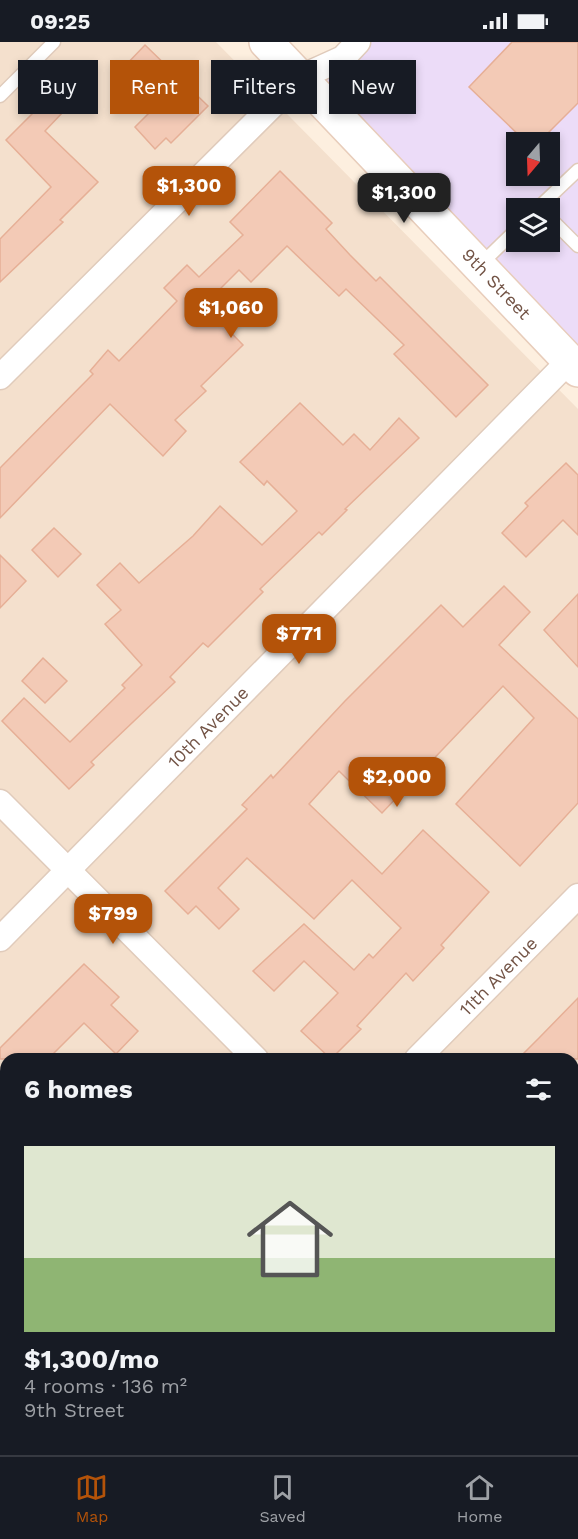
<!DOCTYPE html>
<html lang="en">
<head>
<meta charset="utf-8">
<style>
  :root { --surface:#171b24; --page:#242831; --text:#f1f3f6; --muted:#9ea1a6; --line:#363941; --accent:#b45309 }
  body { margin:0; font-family:"Work Sans",sans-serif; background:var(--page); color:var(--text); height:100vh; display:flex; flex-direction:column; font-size:22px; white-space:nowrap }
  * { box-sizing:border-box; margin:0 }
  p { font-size:20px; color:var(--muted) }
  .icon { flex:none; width:33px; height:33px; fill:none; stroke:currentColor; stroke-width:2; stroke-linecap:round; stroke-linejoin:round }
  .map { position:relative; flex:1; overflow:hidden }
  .sheet { position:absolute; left:0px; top:1011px; width:579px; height:402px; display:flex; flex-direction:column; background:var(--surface); border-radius:18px 18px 0 0; box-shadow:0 3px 9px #0003 }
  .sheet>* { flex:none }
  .hud { position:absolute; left:18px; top:18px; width:543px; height:54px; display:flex; gap:12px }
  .needle { width:39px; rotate:199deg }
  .fabs { position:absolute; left:506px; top:90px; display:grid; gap:12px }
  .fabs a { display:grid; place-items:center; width:54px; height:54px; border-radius:0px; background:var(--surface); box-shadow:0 3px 9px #0003; font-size:30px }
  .price { position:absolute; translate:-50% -51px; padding:0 14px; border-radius:12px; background:var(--accent); color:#fff; font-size:20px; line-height:39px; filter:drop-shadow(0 2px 3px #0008) }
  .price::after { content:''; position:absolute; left:50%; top:36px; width:18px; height:14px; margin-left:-9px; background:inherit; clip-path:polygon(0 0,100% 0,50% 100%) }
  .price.active { background:#222; color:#fff }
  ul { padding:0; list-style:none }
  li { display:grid; align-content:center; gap:12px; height:318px; padding:0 24px }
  li span { display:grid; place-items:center; height:186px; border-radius:0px; color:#555 }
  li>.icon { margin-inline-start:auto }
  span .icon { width:108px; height:108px; fill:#fffc; stroke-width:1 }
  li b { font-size:26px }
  h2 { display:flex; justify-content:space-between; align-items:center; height:72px; padding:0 24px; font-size:26px }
  .tag { padding:0 21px; border-radius:0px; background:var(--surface); box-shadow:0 3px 9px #0003; font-size:21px; line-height:54px }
  .tag.active { background:var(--accent); color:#fff }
  .status { display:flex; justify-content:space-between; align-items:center; height:42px; padding:0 30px; background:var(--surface); direction:ltr }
  .status svg { height:16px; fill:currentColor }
  .dock { display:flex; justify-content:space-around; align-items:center; height:84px; border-top:2px solid var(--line); background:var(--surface); font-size:16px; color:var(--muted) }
  .dock a { display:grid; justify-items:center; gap:3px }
  .dock .active { color:var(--accent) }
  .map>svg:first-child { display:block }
  .residential { fill:#f4e0cd; fill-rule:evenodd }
  .education { fill:#ecdcf8; fill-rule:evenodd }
  .building { fill:#f3cab6; stroke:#e6af96; stroke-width:1.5 }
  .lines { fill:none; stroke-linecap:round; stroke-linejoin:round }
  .lane-casing { stroke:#e0cbbb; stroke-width:15 }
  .street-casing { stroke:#e0cbbb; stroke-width:27 }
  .secondary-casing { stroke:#e8cdbb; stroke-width:36 }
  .lane { stroke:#fff; stroke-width:12 }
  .street { stroke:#fff; stroke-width:24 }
  .secondary { stroke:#fff; stroke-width:33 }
  .labels { text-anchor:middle; stroke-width:4.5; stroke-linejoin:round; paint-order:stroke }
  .street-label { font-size:18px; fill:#735446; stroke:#fff3e5 }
</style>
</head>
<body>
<div class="status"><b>09:25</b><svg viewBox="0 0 49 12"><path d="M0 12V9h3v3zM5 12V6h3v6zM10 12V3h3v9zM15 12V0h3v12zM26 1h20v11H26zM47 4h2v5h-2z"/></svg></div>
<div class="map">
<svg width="578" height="1413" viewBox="0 0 578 1413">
  <rect width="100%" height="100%" fill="#fdefdf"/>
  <path class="residential" d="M0,0h216l362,367v1046h-578zM6,1017h567v390h-567z"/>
  <path class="education" d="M358,0h220v328l-277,-293zM516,100h33v34h-33zM516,166h33v34h-33z"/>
  <g class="building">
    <path d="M512,0h66v61l-39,39h-13l-57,-55z"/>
    <path d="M145,3l63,61 -37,37 -5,-5 -11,11 -20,-22 24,-24 -36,-35z"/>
    <path d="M70,36l13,13 -38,40 53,51 -38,38 3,2 -63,60v-43l51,-52 -45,-47 34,-34 -5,-5 20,-20 6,6z"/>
    <path d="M280,129l52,52 -6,6 24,26 26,26 4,-4 108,108 -32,32 -62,-63 10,-9 -58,-56 -7,7 -52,-50 -36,36 -12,-12 -35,35 39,40 -42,41 5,5 -31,29 11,11 -23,25 -53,-52 -110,114v-50l93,-94 -3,-3 18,-21 11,11 58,-60 -13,-13 23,-23 12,12 44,-42 -13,-13z"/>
    <path d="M300,361l43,42 11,-11 16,16 29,-32 20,20 -74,71 2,1 -25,25 -3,-3 -59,57 3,3 -55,55 -5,-4 -33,34 5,5 -84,80 3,3 -25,24 -67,-68 22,-23 46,44 55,-54 -3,-3 20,-20 -37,-41 16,-14 -24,-25 23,-22 19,20 54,-47 27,-30 42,39 35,-34 -30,-30 -3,4 -24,-23z"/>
    <path d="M566,421l12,12v60l-15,-15 -37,37 -24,-24 26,-27 -3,-3z"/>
    <path d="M54,486l27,26 -23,23 -26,-27z"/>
    <path d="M0,513l26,26 -26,27z"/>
    <path d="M504,544l26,26 -31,33 79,74v84l-58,63 -64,-62 78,-86 -31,-32 -121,127 -43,-42 -30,33 73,70 41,-44 66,62 -48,53 3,3 -31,33 -7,-8 -49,53 4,3 -30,30 -30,-28 37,-38 -34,-32 -30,30 -21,-20 51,-47 50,46 15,-16 4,4 28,-30 -49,-48 -38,39 -67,-61 -29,30 21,21 -20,20 -23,-23 -8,8 -23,-23 82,-82 -5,-4 29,-30 2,3 72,-77 96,-96 22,22z"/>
    <path d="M578,552v73l-34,-37z"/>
    <path d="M43,616l24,23 -22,22 -23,-22z"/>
    <path d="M84,922l35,33 -8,8 27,26 -22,23 -32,-31 -36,36h-48v-11z"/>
    <path d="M578,956v61h-60l21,-21z"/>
  </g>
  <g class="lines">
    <g class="lane-casing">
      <g id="lane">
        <path d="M0,54l54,-54"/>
        <path d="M538,166l40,-38"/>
        <path d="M549,175l29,29"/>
        <path d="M480,223l36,-35"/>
      </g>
    </g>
    <g class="street-casing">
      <g id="street">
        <path d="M0,335l301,-300 42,-19 15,-16"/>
        <path d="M0,760l256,257"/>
        <path id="s1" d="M0,897l569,-578"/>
        <path id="s2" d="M417,1017l161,-163"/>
        <path d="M28,1413l6,-6"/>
      </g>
    </g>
    <g class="secondary-casing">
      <g id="secondary">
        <path id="s3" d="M266,0l312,328"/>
      </g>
    </g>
    <use href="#lane" class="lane"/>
    <use href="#street" class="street"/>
    <use href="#secondary" class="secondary"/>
  </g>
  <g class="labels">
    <g class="street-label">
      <text dy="6" stroke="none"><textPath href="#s3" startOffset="334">9th Street</textPath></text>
      <text dy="6" stroke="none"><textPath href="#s1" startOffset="297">10th Avenue</textPath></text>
      <text dy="6" stroke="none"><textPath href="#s2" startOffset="116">11th Avenue</textPath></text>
    </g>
  </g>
</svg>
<div class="fabs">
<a><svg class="needle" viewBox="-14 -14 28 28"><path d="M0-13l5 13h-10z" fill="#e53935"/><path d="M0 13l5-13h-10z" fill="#9ea1a6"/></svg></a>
<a><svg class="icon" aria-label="layers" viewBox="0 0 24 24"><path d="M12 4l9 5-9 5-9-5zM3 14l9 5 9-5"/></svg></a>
</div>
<b class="price" style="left:189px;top:175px">$1,300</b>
<b class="price active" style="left:404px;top:182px">$1,300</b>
<b class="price" style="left:231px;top:297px">$1,060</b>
<b class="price" style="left:299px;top:623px">$771</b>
<b class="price" style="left:397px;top:766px">$2,000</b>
<b class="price" style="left:113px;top:903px">$799</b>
<div class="hud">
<a class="tag">Buy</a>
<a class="tag active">Rent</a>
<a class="tag">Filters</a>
<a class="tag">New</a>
</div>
<section class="sheet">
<h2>6 homes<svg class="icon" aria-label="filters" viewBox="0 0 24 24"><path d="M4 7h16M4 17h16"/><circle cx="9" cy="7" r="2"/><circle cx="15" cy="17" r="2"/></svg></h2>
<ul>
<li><span style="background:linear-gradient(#dfe7d0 60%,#8fb573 0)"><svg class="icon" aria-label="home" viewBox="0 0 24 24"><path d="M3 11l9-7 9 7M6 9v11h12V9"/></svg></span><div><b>$1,300/mo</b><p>4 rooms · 136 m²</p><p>9th Street</p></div></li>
</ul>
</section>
</div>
<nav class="dock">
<a class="active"><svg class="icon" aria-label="map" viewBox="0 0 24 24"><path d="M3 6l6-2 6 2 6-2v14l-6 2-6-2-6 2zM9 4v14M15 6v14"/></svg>Map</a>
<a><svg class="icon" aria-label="saved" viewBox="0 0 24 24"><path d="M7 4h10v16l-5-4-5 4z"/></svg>Saved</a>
<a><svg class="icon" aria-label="home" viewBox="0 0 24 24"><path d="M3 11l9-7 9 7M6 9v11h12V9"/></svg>Home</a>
</nav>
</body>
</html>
